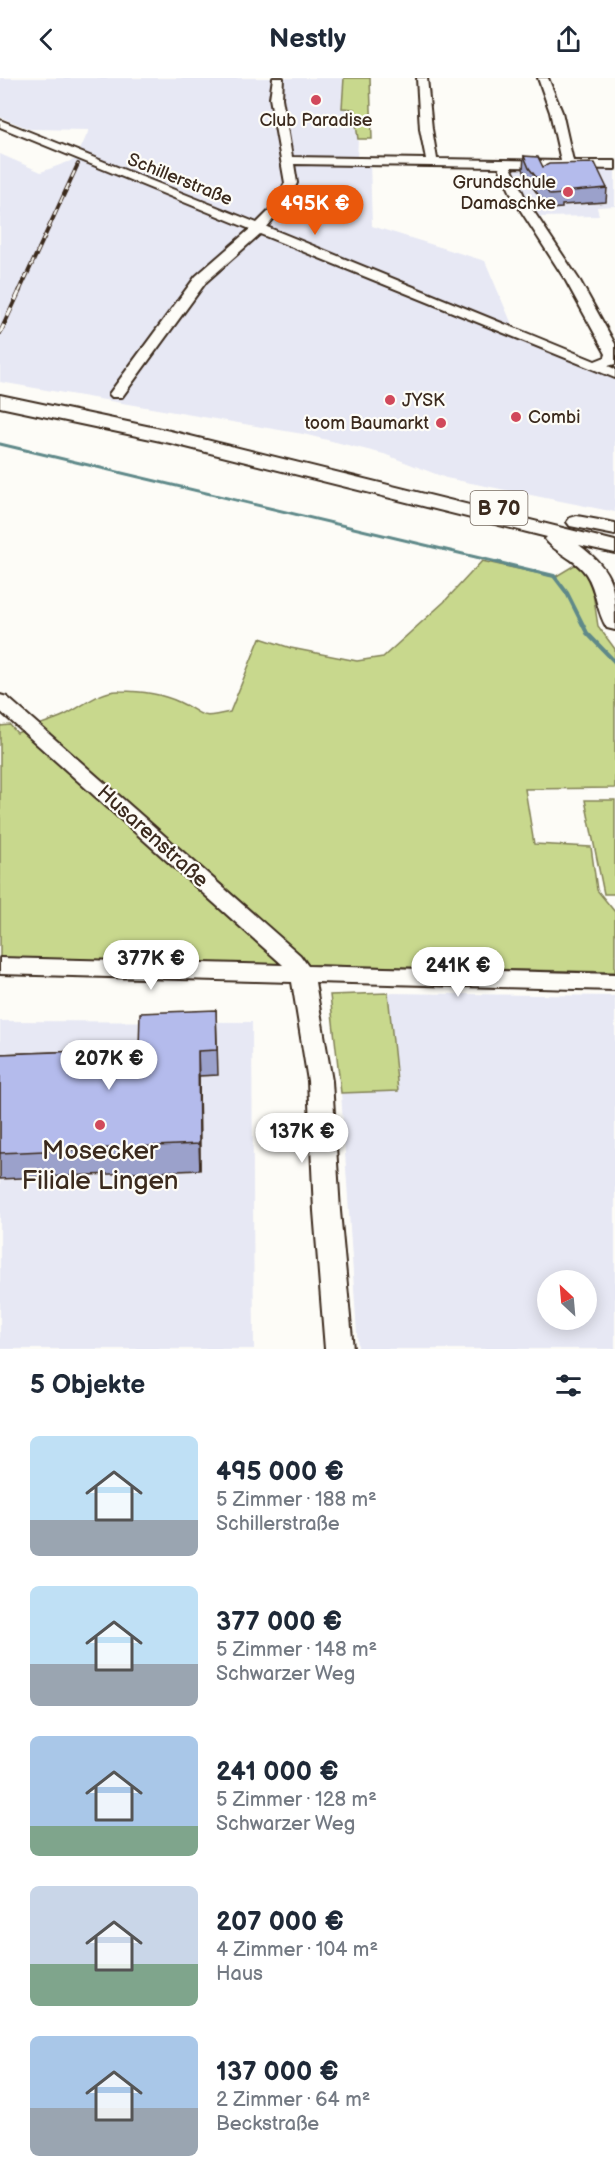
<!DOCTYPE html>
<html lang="de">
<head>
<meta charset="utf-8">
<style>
  :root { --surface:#fff; --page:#f6f6f7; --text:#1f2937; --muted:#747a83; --accent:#ea580c }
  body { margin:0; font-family:"Balsamiq Sans",sans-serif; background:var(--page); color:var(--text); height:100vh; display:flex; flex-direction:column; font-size:22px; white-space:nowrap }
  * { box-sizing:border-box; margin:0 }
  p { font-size:20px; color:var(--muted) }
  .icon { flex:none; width:33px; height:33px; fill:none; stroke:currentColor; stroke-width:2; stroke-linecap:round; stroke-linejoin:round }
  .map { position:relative; height:1271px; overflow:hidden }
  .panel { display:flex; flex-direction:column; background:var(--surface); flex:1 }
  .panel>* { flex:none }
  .needle { width:39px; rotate:334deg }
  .controls { position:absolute; left:537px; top:1192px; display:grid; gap:12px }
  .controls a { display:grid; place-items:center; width:60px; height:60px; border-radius:50%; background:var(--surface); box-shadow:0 3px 15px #0003; font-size:30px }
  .price { position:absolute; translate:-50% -51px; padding:0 14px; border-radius:21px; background:#fff; color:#222; font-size:20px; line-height:39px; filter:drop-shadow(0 2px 3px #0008) }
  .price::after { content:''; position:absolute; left:50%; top:36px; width:18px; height:14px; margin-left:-9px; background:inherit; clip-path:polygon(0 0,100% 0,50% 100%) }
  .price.selected { background:var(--accent); color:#fff }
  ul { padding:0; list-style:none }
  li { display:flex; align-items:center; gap:18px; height:150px; padding:0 30px }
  li span { display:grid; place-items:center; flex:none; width:168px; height:120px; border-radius:9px; color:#555 }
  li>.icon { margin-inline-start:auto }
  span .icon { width:72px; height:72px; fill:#fffc; stroke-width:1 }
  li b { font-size:26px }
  h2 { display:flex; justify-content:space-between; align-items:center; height:72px; padding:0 30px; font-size:26px }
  header { display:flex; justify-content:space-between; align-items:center; height:78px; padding:0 30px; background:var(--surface); font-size:27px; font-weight:800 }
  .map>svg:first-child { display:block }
  .built { fill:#e7e8f4; fill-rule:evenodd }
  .green { fill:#c8d88d; stroke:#828156; stroke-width:1.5 }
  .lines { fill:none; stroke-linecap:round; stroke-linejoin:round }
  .stream-far1 { stroke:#5f8989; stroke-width:3 }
  .stream { stroke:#5f8989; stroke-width:4 }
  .minor-casing { stroke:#3b2a1e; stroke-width:4 }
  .major-casing { stroke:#3b2a1e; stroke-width:4 }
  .minor { fill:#fdfcf7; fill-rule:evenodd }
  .major { fill:#fdfcf7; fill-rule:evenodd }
  .rail-far1-casing { stroke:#3b2a1e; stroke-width:4 }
  .rail-casing { stroke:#3b2a1e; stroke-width:4.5 }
  .rail-far1 { stroke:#fdfcf7; stroke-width:2; stroke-dasharray:7; stroke-linecap:butt }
  .rail { stroke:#fdfcf7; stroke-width:3; stroke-dasharray:9; stroke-linecap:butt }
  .wall { fill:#9ba1cb; stroke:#3b2a1e; stroke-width:1.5 }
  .shaded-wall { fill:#7e83a5; stroke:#3b2a1e; stroke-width:1.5 }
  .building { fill:#b4bbec; stroke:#3b2a1e; stroke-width:1.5 }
  .poi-dot { fill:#d1495b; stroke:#fdfcf7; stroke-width:2 }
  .labels { text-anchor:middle; stroke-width:4.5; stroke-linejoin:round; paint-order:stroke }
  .far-poi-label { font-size:18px; fill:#3b2a1e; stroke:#fdfcf7; text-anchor:end }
  .far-street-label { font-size:18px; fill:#3b2a1e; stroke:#fdfcf7 }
  .shield { fill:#fdfcf7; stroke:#75695f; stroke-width:1.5 }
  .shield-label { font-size:20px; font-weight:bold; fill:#3b2a1e }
  .street-label { font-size:21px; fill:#3b2a1e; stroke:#fdfcf7 }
  .near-poi-label { font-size:26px; fill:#3b2a1e; stroke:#fdfcf7 }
</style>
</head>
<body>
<header><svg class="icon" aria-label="back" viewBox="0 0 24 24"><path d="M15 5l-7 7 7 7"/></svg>Nestly<svg class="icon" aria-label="share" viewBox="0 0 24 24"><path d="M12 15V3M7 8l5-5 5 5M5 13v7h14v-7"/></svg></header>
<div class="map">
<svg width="615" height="1271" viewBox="0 0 615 1271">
  <rect width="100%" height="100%" fill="#fdfcf7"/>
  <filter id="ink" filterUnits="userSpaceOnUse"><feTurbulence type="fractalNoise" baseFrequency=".0167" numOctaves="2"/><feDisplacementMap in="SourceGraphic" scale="12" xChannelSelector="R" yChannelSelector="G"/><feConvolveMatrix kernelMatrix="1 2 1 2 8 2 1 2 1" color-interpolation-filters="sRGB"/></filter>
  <g filter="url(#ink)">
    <g class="built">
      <path d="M0,0h344l-2,30h12l4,31 -1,22 13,1 2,64 113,35 29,68 101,44v139l-169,-34 -62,-24 -81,-20 -303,-52v-228l41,18 35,-13 13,-29 -59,-1 -30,-12z"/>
      <path d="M513,89h102v39l-18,1 2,9 -61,1 -14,-20 -12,-27z"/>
      <path d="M388,915l227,3v353h-257l-17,-256 57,-3zM548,1203h38v39h-38z"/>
      <path d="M0,943l252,1 2,327h-254z"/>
    </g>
    <g class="green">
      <path d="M344,0h26l2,61h-14l-4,-30 -12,-1z"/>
      <path d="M482,483l73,16 23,-14 13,17 7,46 17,23v139l-90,1 9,55 57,3 6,43 18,22v60l-615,-14v-232l10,-1 7,8c16,-7 33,-11 48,-18 17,-8 35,-25 55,-24 18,0 42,3 59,11 27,12 16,18 51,10l30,-74 31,10 66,13 26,-4 61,-55z"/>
      <path d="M585,722h30v94h-11z"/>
      <path d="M388,915l10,98 -57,2 -11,-98z"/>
    </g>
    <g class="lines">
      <path class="stream-far1" d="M0,366l501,119"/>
      <path class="stream" d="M495,484l59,14 13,17 20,40 28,29"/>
      <g class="minor-casing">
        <g id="minor">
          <path d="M273,0h10l-1,20 10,59 134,2 -6,-30 -3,-51h10l5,51 5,30 124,2 -11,-49 -12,-34h10l14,34 11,49h42v8l-104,-2 15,33 54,81 35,63v20l-7,2 7,3v9l-355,-144 -54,48 -84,115h-10l-3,-3 87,-118 54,-47 -250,-102v-7l257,103 14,-14 14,-26 -15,-85zM294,86l205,3 15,33 52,81 40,73 -1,3 -10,4 -328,-134 23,-29 7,-15z"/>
          <path d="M0,617l7,2 293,258 8,11 307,8v16l-300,-8 17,99 8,130 13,138h-28l-11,-138 -6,-130 -16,-99 -292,-8v-16l283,7 -283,-254z"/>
        </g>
      </g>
      <g class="major-casing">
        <g id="major">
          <path d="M0,317l170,36 445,110v12l-36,-8c36,27 36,42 36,85l-8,-2c-11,-16 -10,-38 -21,-54 -11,-16 -31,-21 -41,-35l2,-2 -377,-94 -170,-36z"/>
          <path d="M577,438l38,7v12l-45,-9 -3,-4 3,-4z"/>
        </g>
      </g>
      <use href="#minor" class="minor"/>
      <use href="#major" class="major"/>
      <g class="rail-far1-casing">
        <path id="rail-far1" d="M19,214l59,-128"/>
      </g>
      <g class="rail-casing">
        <path id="rail" d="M0,255l20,-43"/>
      </g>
      <use href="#rail-far1" class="rail-far1"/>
      <use href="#rail" class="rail"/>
    </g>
    <g class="wall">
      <path d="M524,78l19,11 64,21 -1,14 -44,3v3l-13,1 -21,-28 -5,-12z"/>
      <path d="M216,932l2,65 -19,1 1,94 -200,9v-125l139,-5z"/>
    </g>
    <path class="shaded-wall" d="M198,973l1,25 1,94 -1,-26z"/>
    <g class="building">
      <path d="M524,78l14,1 5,10 6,-3 46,-1 12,25 -46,4 2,2 -13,1 -21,-27z"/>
      <path d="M216,932l1,40 -19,1 1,93 -199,9v-99l139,-5 1,-36z"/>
    </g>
  </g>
  <g class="poi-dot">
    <circle cx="316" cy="22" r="6"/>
    <circle cx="568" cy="114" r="6"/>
    <circle cx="390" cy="322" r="6"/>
    <circle cx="516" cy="339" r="6"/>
    <circle cx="441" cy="345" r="6"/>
    <circle cx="100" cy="1047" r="6"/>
  </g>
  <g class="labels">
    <g class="far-poi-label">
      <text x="316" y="48" text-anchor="middle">Club Paradise</text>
      <text x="556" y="110">Grundschule<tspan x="556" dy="21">Damaschke</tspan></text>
      <text x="402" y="328" text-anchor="start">JYSK</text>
      <text x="528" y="345" text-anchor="start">Combi</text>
      <text x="429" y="351">toom Baumarkt</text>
    </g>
    <g class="far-street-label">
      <text transform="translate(180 101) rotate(22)" y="6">Schillerstraße</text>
    </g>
    <rect class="shield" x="470.5" y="413" width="57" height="34" rx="4.5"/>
    <g class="shield-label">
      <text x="499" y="437">B 70</text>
    </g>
    <g class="street-label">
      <text transform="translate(153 758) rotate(42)" y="7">Husarenstraße</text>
    </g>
    <g class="near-poi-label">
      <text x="100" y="1081">Mosecker<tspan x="100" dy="30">Filiale Lingen</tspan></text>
    </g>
  </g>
</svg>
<div class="controls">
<a><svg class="needle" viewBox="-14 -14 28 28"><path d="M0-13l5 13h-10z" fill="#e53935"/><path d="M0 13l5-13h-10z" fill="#747a83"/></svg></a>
</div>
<b class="price selected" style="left:315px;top:158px">495K €</b>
<b class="price" style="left:151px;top:913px">377K €</b>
<b class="price" style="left:458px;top:920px">241K €</b>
<b class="price" style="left:109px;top:1013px">207K €</b>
<b class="price" style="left:302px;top:1086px">137K €</b>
</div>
<section class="panel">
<h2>5 Objekte<svg class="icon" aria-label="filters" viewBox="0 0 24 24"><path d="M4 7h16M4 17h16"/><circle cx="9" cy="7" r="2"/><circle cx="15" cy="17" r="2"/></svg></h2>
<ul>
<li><span style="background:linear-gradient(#bfe0f5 70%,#9aa5b1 0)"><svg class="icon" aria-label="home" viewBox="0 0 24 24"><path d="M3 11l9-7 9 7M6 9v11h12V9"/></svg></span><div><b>495 000 €</b><p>5 Zimmer · 188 m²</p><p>Schillerstraße</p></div></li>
<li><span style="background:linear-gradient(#bfe0f5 65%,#9aa5b1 0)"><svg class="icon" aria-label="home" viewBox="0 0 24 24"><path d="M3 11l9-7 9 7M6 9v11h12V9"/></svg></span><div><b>377 000 €</b><p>5 Zimmer · 148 m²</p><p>Schwarzer Weg</p></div></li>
<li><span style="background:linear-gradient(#a9c7e8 75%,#7fa58c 0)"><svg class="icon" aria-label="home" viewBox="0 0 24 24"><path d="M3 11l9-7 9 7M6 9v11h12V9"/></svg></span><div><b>241 000 €</b><p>5 Zimmer · 128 m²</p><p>Schwarzer Weg</p></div></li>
<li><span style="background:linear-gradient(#c9d6e8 65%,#7fa58c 0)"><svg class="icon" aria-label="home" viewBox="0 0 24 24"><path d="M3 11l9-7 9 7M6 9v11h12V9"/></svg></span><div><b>207 000 €</b><p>4 Zimmer · 104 m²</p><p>Haus</p></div></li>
<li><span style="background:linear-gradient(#a9c7e8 60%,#9aa5b1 0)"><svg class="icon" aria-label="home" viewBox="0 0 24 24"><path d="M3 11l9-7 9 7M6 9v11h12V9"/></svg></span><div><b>137 000 €</b><p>2 Zimmer · 64 m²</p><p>Beckstraße</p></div></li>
</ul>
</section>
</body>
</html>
